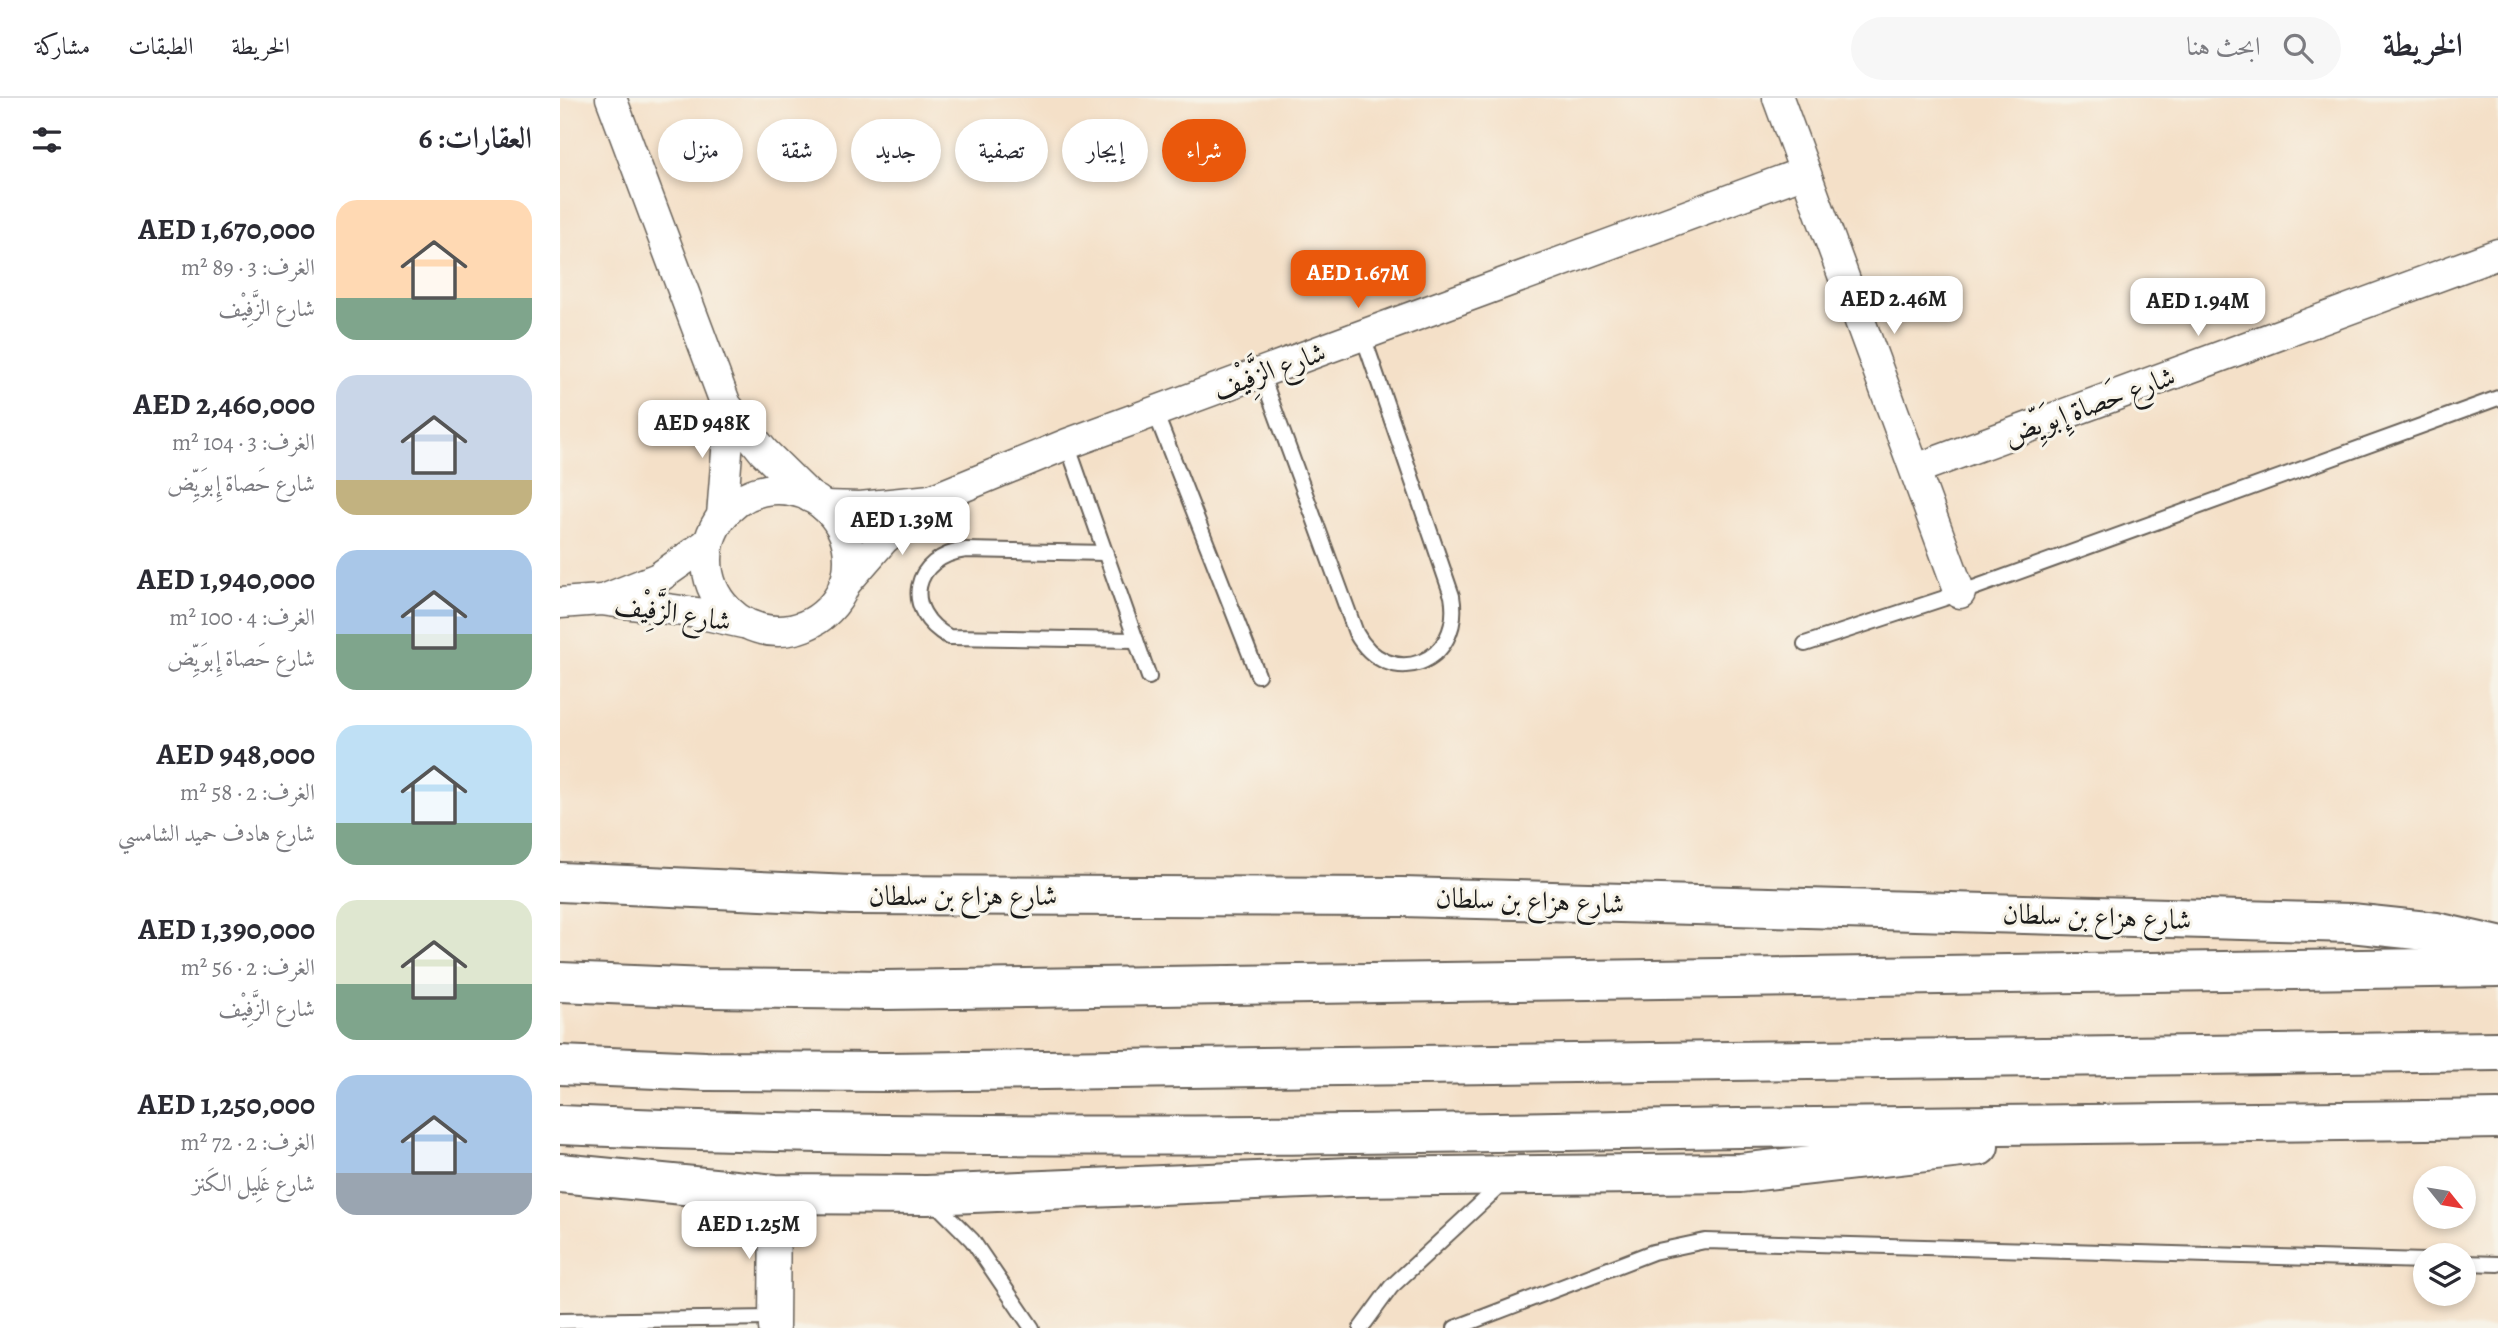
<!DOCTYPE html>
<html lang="ar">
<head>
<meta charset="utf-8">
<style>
  :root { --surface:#fff; --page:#f7f7f7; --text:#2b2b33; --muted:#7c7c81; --line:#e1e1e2; --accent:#ea580c }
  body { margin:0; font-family:Alegreya,Amiri,serif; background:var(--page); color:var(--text); direction:rtl; height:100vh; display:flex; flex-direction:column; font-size:26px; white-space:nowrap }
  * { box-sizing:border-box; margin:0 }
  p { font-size:23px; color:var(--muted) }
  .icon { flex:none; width:38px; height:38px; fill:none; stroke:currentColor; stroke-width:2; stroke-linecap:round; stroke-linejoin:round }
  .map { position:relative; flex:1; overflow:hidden; direction:ltr }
  .details { display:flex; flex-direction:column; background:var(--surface); width:560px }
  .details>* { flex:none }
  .hud { position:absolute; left:21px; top:21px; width:665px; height:63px; direction:rtl; display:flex; gap:14px }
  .needle { width:46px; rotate:120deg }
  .fabs { position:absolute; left:1853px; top:1068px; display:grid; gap:14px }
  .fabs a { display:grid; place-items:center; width:63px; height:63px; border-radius:50%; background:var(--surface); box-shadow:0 4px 10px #0003; font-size:35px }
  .price { position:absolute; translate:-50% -60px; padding:0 16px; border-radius:14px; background:#fff; color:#222; font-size:23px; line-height:46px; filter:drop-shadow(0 2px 4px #0008) }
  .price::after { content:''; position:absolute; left:50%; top:42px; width:21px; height:16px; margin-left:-10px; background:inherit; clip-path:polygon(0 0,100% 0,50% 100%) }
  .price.active { background:var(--accent); color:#fff }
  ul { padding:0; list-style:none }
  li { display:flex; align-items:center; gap:21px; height:175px; padding:0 28px }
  li span { display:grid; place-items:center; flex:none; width:196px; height:140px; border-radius:21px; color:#555 }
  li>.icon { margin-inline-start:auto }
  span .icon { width:84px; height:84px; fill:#fffc; stroke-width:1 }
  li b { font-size:30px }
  h2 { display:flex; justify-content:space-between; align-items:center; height:84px; padding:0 28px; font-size:30px }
  .tag { padding:0 24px; border-radius:32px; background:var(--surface); box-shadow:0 4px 10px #0003; font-size:24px; line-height:63px }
  .tag.active { background:var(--accent); color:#fff }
  header { display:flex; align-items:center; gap:42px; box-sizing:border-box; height:98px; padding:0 35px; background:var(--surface); border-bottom:2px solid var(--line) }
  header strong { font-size:33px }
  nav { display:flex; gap:38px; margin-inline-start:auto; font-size:24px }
  .search { width:490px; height:63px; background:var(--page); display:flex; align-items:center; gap:18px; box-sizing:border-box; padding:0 24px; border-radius:38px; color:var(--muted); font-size:26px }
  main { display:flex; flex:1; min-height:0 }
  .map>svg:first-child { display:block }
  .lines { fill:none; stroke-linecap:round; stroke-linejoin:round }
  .service-casing { stroke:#686158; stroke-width:18 }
  .minor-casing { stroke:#686158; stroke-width:33 }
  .primary-casing { stroke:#686158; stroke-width:42 }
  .service { stroke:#fff; stroke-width:14 }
  .minor { stroke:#fff; stroke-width:30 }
  .primary { stroke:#fff; stroke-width:38 }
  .labels { text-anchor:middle; stroke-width:6; stroke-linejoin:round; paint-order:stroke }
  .street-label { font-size:28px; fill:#1c1c1c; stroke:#f7f3e8 }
</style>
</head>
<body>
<header>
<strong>الخريطة</strong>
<div class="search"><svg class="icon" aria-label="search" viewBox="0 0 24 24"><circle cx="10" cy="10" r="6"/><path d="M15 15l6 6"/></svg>ابحث هنا</div>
<nav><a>الخريطة</a><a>الطبقات</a><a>مشاركة</a></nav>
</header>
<main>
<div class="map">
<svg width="1938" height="1230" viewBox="0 0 1938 1230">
  <rect width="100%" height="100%" fill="#f7f3e8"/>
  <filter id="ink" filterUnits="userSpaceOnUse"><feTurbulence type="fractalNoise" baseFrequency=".0143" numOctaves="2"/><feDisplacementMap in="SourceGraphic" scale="14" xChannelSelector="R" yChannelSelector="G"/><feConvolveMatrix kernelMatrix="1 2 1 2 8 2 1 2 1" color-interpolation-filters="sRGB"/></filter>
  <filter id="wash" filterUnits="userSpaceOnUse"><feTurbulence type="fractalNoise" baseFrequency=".00686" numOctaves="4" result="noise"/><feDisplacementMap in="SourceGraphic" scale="28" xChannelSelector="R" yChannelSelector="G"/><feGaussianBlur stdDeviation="1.57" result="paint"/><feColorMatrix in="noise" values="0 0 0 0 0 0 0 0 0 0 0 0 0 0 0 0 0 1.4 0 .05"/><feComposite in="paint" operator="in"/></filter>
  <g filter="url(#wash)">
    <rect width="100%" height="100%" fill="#f4e0c8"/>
  </g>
  <g filter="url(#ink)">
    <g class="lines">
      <g class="service-casing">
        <g id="service">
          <path d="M701,275l95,260c32,59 108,31 96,-37l-89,-260"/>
          <path d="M595,314l103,263"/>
          <path d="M507,346l82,233"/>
          <path d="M546,455l-140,-3c-54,7 -65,60 -17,87l187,3"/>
          <path d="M1245,546l155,-51 538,-195"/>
          <path d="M373,1103l39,39 60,88"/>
          <path d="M1904,1165l34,1"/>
          <path d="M0,1223l214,-3"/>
          <path d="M801,1230l30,-41 113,-105"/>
          <path d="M895,1230l198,-76 52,-11 721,20"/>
        </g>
      </g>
      <g class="minor-casing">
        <g id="minor">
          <path d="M51,0l115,307 38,47 46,45"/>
          <path d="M1218,0l182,495"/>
          <path d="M1356,371l582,-215"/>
          <circle cx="218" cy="462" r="71"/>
          <path d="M264,408l36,1 71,-7 136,-56 738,-272"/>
          <path d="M162,418l6,-77 -2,-34"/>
          <path d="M284,487l40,-46 47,-39"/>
          <path d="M48,500l50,-20 51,-36"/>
          <path d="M0,505l41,-3 96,13 46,10"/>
          <path d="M214,1230l1,-134"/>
        </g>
      </g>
      <g class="primary-casing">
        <g id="primary">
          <path d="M0,784l291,13 551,2 949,26 85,9 62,14"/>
          <path d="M0,884l146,6 179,2 1613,-23"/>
          <path d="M0,967l146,6 180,1 1612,-21"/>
          <path d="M0,1027c392,17 786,10 1178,3 254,-4 507,-5 760,-9"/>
          <path d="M0,1075l215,21 152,1 425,-18 388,-4 239,-27"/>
        </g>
      </g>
      <use href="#service" class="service"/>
      <use href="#minor" class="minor"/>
      <use href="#primary" class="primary"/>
    </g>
  </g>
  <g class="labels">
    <g class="street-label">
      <text transform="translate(709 272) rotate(-20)" y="10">شارع الزَّفِيْف</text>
      <text transform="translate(1529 307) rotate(-20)" y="10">شارع حَصاة إِبوَيِّض</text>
      <text transform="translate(113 514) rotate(9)" y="10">شارع الزَّفِيْف</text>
      <text x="403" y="807">شارع هزاع بن سلطان</text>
      <text transform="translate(970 802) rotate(2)" y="10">شارع هزاع بن سلطان</text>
      <text transform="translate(1537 818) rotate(2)" y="10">شارع هزاع بن سلطان</text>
    </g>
  </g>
</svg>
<div class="fabs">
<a><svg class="needle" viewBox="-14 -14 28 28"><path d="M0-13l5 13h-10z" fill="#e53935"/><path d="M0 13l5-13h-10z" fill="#7c7c81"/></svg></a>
<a><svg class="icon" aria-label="layers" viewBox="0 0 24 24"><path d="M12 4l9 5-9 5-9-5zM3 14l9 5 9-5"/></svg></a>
</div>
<b class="price active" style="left:798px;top:212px">AED 1.67M</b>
<b class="price" style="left:1334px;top:238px">AED 2.46M</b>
<b class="price" style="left:1638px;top:240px">AED 1.94M</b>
<b class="price" style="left:142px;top:362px">AED 948K</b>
<b class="price" style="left:342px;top:459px">AED 1.39M</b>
<b class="price" style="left:189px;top:1163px">AED 1.25M</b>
<div class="hud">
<a class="tag active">شراء</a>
<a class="tag">إيجار</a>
<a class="tag">تصفية</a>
<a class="tag">جديد</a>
<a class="tag">شقة</a>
<a class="tag">منزل</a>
</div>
</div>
<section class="details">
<h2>العقارات: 6<svg class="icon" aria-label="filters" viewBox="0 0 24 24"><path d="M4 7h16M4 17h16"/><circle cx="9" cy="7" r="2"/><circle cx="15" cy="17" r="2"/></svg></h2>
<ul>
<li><span style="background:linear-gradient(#ffd9b3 70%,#7fa58c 0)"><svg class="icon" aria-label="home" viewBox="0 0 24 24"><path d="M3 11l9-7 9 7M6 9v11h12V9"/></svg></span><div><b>AED 1,670,000</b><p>الغرف: 3 · 89 m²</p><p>شارع الزَّفِيْف</p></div></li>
<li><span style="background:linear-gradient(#c9d6e8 75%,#c2b280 0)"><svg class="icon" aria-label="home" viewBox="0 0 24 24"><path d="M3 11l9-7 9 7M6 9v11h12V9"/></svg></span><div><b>AED 2,460,000</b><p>الغرف: 3 · 104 m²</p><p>شارع حَصاة إِبوَيِّض</p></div></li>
<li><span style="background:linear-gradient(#a9c7e8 60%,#7fa58c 0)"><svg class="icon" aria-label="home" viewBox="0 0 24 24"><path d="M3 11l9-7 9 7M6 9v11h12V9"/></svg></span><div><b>AED 1,940,000</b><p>الغرف: 4 · 100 m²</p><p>شارع حَصاة إِبوَيِّض</p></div></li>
<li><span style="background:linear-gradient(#bfe0f5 70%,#7fa58c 0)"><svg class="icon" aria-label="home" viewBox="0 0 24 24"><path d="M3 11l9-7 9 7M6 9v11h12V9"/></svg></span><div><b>AED 948,000</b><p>الغرف: 2 · 58 m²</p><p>شارع هادف حميد الشامسي</p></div></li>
<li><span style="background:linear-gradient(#dfe7d0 60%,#7fa58c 0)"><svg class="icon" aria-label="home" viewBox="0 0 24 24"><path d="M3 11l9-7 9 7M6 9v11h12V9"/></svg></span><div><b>AED 1,390,000</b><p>الغرف: 2 · 56 m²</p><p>شارع الزَّفِيْف</p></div></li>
<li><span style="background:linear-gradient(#a9c7e8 70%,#9aa5b1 0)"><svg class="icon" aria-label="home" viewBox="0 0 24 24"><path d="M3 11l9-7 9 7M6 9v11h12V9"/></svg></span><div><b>AED 1,250,000</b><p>الغرف: 2 · 72 m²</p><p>شارع غَلِيل الكَنز</p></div></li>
</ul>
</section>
</main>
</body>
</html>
